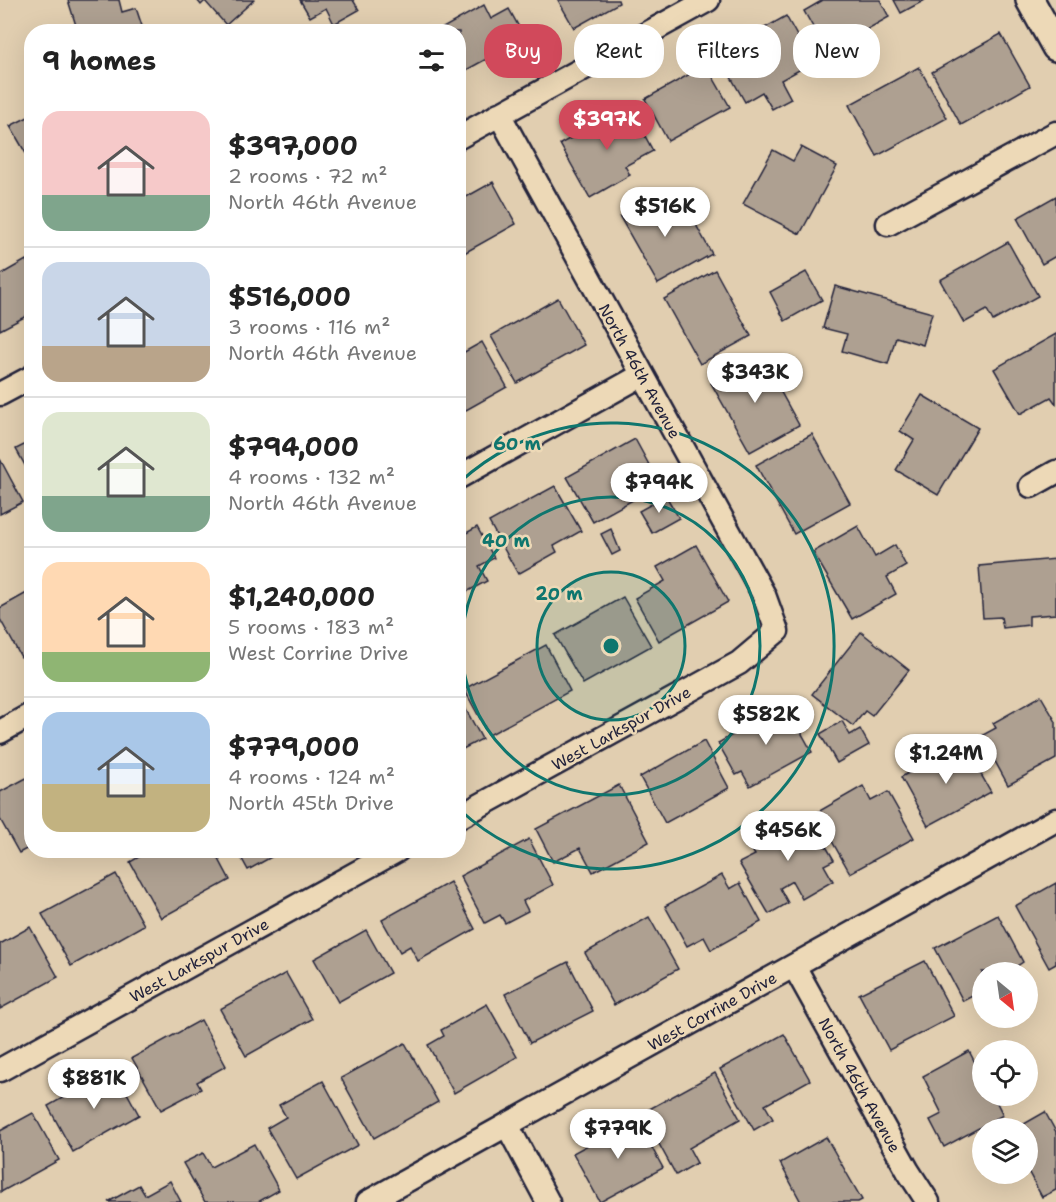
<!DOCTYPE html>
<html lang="en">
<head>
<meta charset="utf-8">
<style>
  :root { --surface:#fff; --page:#f6f6f6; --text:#222; --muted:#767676; --line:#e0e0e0; --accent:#d1495b }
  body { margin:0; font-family:"Shantell Sans",sans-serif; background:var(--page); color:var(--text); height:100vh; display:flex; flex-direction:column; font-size:22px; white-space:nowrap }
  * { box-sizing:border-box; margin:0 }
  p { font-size:20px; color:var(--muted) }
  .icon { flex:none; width:33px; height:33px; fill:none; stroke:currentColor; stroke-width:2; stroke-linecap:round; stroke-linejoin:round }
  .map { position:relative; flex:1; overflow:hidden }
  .side { position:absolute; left:24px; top:24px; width:442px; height:834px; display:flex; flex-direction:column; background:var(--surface); border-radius:24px; box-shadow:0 6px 24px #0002 }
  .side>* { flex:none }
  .hud { position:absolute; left:484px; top:24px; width:482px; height:54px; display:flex; gap:12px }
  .needle { width:39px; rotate:151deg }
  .controls { position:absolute; left:972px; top:962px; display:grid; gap:12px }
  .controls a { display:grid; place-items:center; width:66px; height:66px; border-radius:50%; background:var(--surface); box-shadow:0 6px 24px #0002; font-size:30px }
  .price { position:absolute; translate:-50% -51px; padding:0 14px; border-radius:21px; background:#fff; color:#222; font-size:20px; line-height:39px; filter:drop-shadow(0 2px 3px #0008) }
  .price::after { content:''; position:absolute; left:50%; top:36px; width:18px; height:14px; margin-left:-9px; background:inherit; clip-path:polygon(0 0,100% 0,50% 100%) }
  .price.current { background:var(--accent); color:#fff }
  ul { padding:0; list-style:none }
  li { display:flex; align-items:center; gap:18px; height:150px; padding:0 18px }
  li+li { border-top:2px solid var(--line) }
  li span { display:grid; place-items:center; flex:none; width:168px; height:120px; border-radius:18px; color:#555 }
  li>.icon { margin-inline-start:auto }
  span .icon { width:72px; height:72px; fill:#fffc; stroke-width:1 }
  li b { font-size:26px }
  h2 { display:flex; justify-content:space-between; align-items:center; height:72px; padding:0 18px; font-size:26px }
  .pill { padding:0 21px; border-radius:24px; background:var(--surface); box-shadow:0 6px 24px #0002; font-size:21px; line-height:54px }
  .pill.current { background:var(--accent); color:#fff }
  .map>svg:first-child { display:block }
  .building { fill:#aea091; stroke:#22223b; stroke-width:1.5 }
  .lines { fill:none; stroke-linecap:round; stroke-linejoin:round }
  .minor-casing { stroke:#22223b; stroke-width:27 }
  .tertiary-casing { stroke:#22223b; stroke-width:32 }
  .minor { stroke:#edd9b7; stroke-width:22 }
  .tertiary { stroke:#edd9b7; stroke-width:27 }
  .ring { fill:none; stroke:#0f766e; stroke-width:3 }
  .labels { text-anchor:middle; stroke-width:5; stroke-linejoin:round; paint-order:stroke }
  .street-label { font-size:16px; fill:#22223b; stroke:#edd9b7 }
  .centre { fill:#0f766e; stroke:#edd9b7; stroke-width:3 }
  .ring-label { font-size:18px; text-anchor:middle; font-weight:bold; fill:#0f766e; stroke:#edd9b7; stroke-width:5; stroke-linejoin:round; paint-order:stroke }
</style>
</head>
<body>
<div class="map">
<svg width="1056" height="1202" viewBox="0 0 1056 1202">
  <rect width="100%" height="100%" fill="#e1ceb0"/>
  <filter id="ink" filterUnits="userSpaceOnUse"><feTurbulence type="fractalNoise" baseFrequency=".0167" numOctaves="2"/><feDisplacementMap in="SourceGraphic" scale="12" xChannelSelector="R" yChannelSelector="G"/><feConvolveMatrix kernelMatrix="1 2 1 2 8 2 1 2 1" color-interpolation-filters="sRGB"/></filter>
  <g filter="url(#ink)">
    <g class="building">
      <path d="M68,0h51l3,12 14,-4 8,24h-66z"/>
      <path d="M197,0h57l-28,25 -21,-24 -4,4z"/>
      <path d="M300,0h53l6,10 -25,14 -8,-16 -16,9z"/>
      <path d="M558,0h60l1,3 -45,25z"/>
      <path d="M823,0h57l9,17 -62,35 -23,-41z"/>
      <path d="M894,0h31l-24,13z"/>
      <path d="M484,5l7,14 18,-10 16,29 -66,36v-42h-17l-1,-3z"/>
      <path d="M786,16l26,47 -31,17 10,19 -19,10 -10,-17 -17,10 -27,-48z"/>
      <path d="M1001,34l29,52 -69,39 -29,-53z"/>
      <path d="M706,65l24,42 -62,34 -23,-42z"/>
      <path d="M919,67l28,51 -70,38 -28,-51z"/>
      <path d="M629,106l24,45 -28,15 5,9 -40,23 -30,-54z"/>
      <path d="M32,115v49l-22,-38z"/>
      <path d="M801,147l36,19 -37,68 -57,-30 30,-54 20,11z"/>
      <path d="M493,182l23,42 -57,32v-55z"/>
      <path d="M663,193l15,27 12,-6 22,40 -54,30 -38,-67z"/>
      <path d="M1056,196v60l-14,8 -25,-46z"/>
      <path d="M1008,242l30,54 -45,25 -6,-11 -23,13 -24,-43z"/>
      <path d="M26,260l6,10v43l-32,17v-55z"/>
      <path d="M715,270l36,66 -51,28 -36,-65z"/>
      <path d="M806,272l16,28 -37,21 -15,-29z"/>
      <path d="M835,286l97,27 -9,32 -27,-8 -8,27 -46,-13 5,-17 -24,-6z"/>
      <path d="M558,298l26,47 -67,38 -26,-47z"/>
      <path d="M1056,334v70l-5,-7 -31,17 -26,-45z"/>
      <path d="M482,342l25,45 -48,27v-59z"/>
      <path d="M761,356l38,69 -49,27 -39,-69z"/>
      <path d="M922,395l56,33 -40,67 -42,-25 18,-30 -14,-9z"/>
      <path d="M812,434l38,69 -56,31 -38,-69z"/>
      <path d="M635,439l25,46 -67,37 -26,-45z"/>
      <path d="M32,441v37l-16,-29z"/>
      <path d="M0,459l23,43 -23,12z"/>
      <path d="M555,486l26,45 -27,15 3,6 -39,22 -29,-52z"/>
      <path d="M666,496l13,22 -27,15 -13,-22z"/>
      <path d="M858,526l17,31 20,-12 11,21 -19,11 9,17 -44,25 -39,-67z"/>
      <path d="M477,527l17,31 -15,8 8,15 -28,15v-59z"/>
      <path d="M611,529l9,22 -8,4 -11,-21z"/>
      <path d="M696,545l32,57 -69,39 -24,-43 30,-17 -8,-14z"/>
      <path d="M1056,559v55l-27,2v9l-26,3 -2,-11 -18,1 -4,-52z"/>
      <path d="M32,590v62l-11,5 -21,-38v-11z"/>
      <path d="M623,597l28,49 -68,38 -28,-49z"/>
      <path d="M861,632l48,38 -37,46 -7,-5 -12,15 -41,-32z"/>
      <path d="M546,645l24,46 -81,44 -25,-46z"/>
      <path d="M1041,696l15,26v37l-48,26 -27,-49 15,-8 -3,-5z"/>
      <path d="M463,704l19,35 -23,12v-45z"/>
      <path d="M786,705l26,47 -62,34 -8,-14 -6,3 -18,-32z"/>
      <path d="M842,721l8,14 10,-6 9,16 -32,18 -17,-29z"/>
      <path d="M704,741l25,47 -64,35 -25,-46z"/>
      <path d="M963,743l28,49 -63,34 -27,-49z"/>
      <path d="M32,775v71l-13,7 -19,-34v-27z"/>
      <path d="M619,785l30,57 -56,30 -13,-24 -27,14 -17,-33z"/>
      <path d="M863,786l8,15 17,-9 26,46 -64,35 -34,-60z"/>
      <path d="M806,812l28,48 -10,5 9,16 -31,18 -10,-18 -12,7 8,15 -19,11 -30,-51 16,-8 -6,-10z"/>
      <path d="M529,839l24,46 -30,16 5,10 -23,12 -5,-8 -15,8 -25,-47z"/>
      <path d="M151,850h63l16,30 -69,38 -31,-56z"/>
      <path d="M237,850h47l-36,20z"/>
      <path d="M116,874l28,51 -73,41 -29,-52z"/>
      <path d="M722,875l8,14 10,-6 21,39 -50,28 -7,-13 -17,9 -22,-40z"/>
      <path d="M450,882l25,47 -57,32 -8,-15 -10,6 -18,-32z"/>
      <path d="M1056,883v81l-7,4 -34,-62z"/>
      <path d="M998,915l25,47 -15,10h-26v19l-19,10 -28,-53z"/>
      <path d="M649,917l29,52 -64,36 -29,-52z"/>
      <path d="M30,927l28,50 -58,32v-65z"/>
      <path d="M366,930l24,43 -52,29 -24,-43z"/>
      <path d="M925,961l29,55 -65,34 -30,-56z"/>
      <path d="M568,962l25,49 -63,32 -25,-49z"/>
      <path d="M286,973l26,46 -66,37 -26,-47z"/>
      <path d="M487,1004l30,53 -63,36 -26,-48 16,-9 -3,-6z"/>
      <path d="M201,1020l25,46 -29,16 4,7 -40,21 -29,-52z"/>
      <path d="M784,1034l26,46 -45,25 8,14 -19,11 -34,-61z"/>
      <path d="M405,1043l33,59 -64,36 -33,-60z"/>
      <path d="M969,1051l13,25v19h11l10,20 -59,32 -14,-27 12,-6 -19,-38z"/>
      <path d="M114,1069l25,46 -66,37 -25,-46z"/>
      <path d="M715,1073l25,46 -51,29 8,15 -21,12 -34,-62z"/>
      <path d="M323,1081l35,64 -62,34 -29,-51 19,-11 -7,-12z"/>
      <path d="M1045,1112l11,20v58l-14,7 -14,-26v-43h-11z"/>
      <path d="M33,1113l26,47 -58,32 -1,-61z"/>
      <path d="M636,1119l27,49 -63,34 -27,-49z"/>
      <path d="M826,1137l36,63 -4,2h-57l-21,-39z"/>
      <path d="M254,1144l25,46 -21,12h-53l-22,-39 20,-10 8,14z"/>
      <path d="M170,1181l11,21h-73l31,-17 6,10z"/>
    </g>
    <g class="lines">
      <g class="minor-casing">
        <g id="minor">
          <path d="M459,137l249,-137"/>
          <path d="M888,224l168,-91"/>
          <path d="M0,394l32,-17"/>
          <path d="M459,477l183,-102"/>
          <path d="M1031,486l25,-14"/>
          <path d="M0,732l32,-18"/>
          <path d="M459,817l280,-154 38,-32 -13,-36 -265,-481"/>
          <path d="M794,966l114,205 20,31"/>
          <path d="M0,1070l398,-220"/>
          <path d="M507,1125l41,77"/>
          <path d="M368,1202l688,-382"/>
        </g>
      </g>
      <g class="tertiary-casing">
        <path id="tertiary" d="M1030,0l26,47"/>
      </g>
      <use href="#minor" class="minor"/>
      <use href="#tertiary" class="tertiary"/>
    </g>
  </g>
  <circle cx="611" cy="646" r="74" fill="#0f766e" fill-opacity=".12"/>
  <g class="ring">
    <circle cx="611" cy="646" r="74"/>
    <circle cx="611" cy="646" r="149"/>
    <path d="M460 482A223 223 0 1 1 460 810"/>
  </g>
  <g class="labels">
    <g class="street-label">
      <text transform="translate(640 371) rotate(61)" y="6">North 46th Avenue</text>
      <text transform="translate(621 728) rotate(-29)" y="6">West Larkspur Drive</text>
      <text transform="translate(199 960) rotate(-29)" y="6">West Larkspur Drive</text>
      <text transform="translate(712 1011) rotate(-29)" y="6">West Corrine Drive</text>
      <text transform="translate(860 1085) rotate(61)" y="6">North 46th Avenue</text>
    </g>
  </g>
  <circle cx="611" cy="646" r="9" class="centre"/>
  <g class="ring-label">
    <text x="517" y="450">60 m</text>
    <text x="506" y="547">40 m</text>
    <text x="559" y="600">20 m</text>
  </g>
</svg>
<div class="controls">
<a><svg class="needle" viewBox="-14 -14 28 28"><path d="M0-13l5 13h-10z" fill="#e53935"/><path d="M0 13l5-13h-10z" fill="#767676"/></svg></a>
<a><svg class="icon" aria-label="locate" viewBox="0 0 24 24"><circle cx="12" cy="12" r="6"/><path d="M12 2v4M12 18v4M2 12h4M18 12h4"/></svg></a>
<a><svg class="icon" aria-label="layers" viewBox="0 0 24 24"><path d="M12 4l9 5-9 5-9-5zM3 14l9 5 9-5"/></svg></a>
</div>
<b class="price current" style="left:607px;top:151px">$397K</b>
<b class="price" style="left:665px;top:238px">$516K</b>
<b class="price" style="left:755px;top:404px">$343K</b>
<b class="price" style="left:659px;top:514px">$794K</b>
<b class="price" style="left:766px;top:746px">$582K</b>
<b class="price" style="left:946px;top:785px">$1.24M</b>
<b class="price" style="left:788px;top:862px">$456K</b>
<b class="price" style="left:94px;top:1110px">$881K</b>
<b class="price" style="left:618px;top:1160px">$779K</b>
<div class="hud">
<a class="pill current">Buy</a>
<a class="pill">Rent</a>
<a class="pill">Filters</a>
<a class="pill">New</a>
</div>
<section class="side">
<h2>9 homes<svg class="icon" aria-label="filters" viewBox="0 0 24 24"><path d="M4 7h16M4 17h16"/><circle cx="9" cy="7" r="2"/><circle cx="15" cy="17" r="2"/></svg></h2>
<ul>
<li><span style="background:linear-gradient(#f6c9c9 70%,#7fa58c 0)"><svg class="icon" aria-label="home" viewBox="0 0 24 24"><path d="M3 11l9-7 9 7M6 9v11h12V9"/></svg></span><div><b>$397,000</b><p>2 rooms · 72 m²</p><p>North 46th Avenue</p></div></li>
<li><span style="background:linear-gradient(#c9d6e8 70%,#b9a48a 0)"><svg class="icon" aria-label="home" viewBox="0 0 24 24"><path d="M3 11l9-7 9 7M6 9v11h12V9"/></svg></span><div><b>$516,000</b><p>3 rooms · 116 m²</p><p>North 46th Avenue</p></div></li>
<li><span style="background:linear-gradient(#dfe7d0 70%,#7fa58c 0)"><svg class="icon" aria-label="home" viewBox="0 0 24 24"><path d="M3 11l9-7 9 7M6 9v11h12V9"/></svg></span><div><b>$794,000</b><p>4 rooms · 132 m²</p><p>North 46th Avenue</p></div></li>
<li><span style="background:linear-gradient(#ffd9b3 75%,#8fb573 0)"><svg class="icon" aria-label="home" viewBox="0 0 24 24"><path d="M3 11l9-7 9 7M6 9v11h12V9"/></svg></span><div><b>$1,240,000</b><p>5 rooms · 183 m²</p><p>West Corrine Drive</p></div></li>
<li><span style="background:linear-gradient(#a9c7e8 60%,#c2b280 0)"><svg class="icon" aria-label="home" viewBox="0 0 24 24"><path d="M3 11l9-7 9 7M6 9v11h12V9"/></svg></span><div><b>$779,000</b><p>4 rooms · 124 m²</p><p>North 45th Drive</p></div></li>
</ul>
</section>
</div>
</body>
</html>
